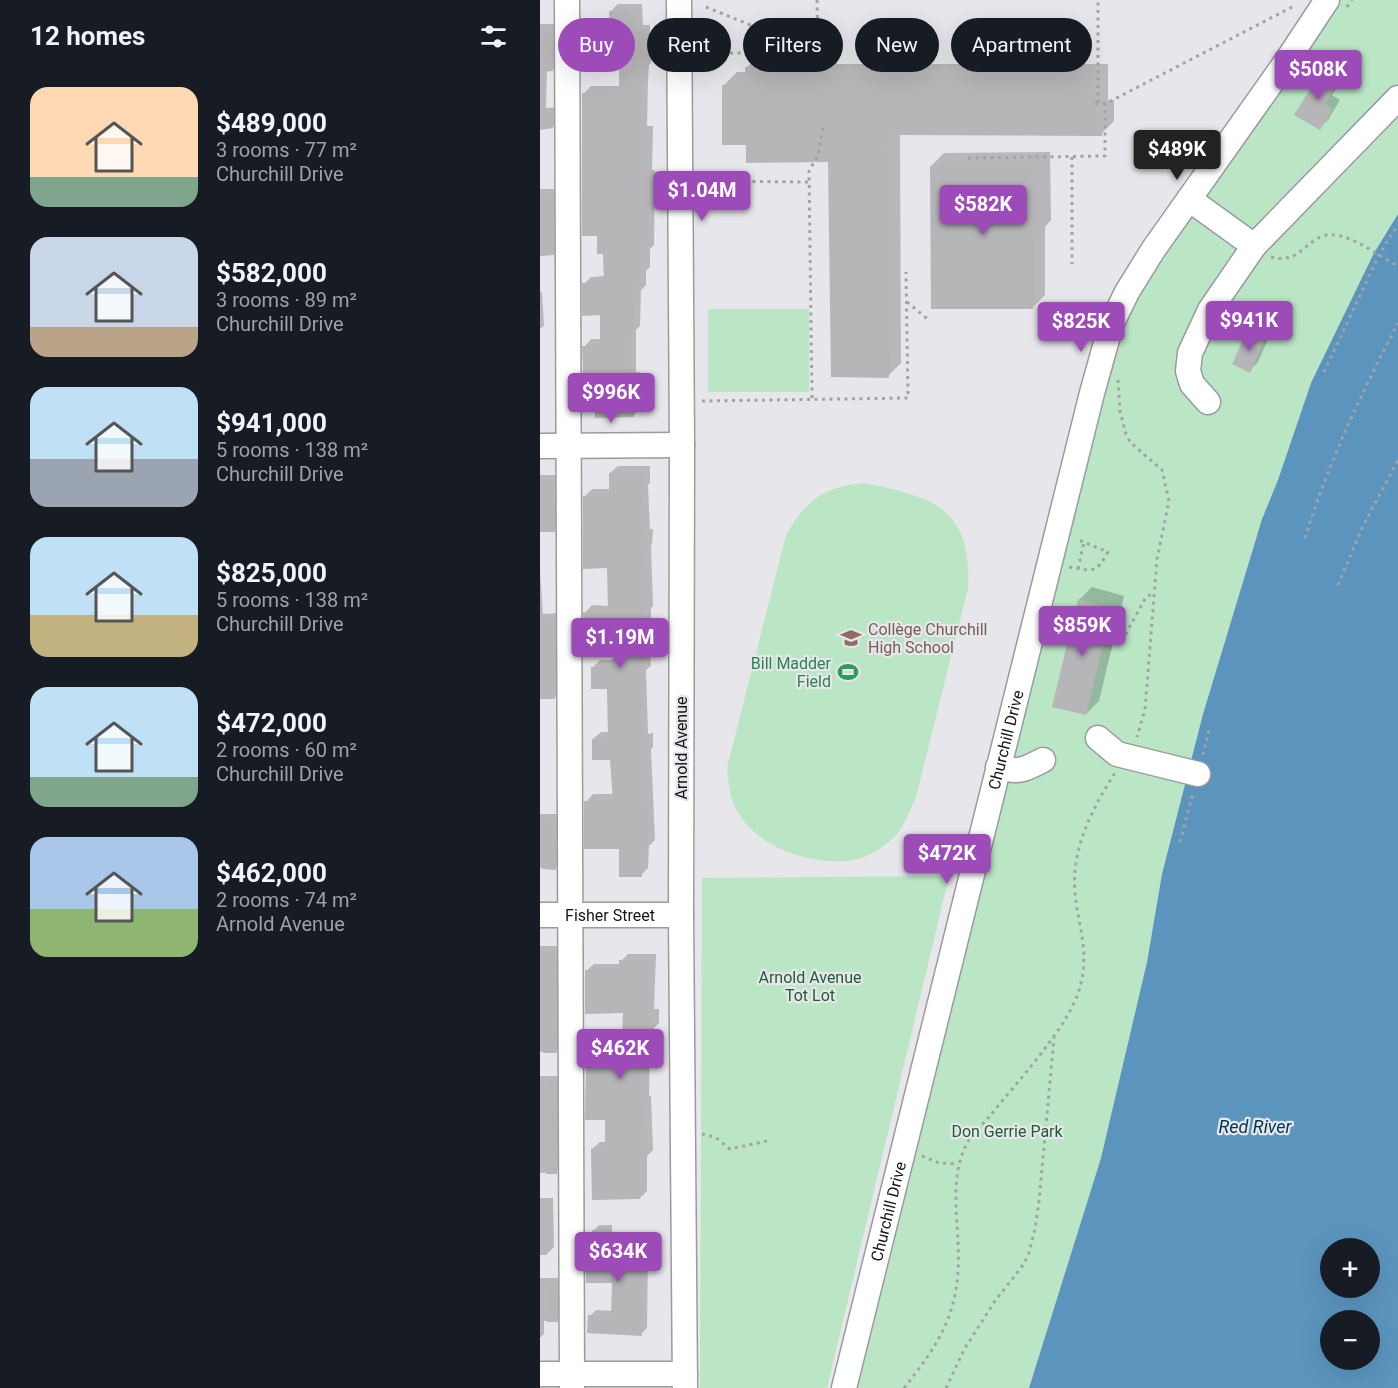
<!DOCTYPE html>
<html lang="en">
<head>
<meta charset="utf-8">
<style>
  :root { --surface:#171b24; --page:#20242c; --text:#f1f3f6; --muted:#9ea1a6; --accent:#9e4bba }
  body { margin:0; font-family:Roboto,sans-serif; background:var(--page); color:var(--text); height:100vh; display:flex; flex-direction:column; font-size:22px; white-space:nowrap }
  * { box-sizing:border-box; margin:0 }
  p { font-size:20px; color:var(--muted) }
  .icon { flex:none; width:33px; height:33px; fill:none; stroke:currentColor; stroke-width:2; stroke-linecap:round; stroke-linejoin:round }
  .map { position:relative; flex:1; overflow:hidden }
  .sheet { display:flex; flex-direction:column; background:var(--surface); width:540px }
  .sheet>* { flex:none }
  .banner { position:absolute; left:18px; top:18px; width:570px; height:54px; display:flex; gap:12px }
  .tools { position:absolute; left:780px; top:1238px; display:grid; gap:12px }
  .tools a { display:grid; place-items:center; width:60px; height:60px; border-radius:50%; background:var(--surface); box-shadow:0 6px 24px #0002; font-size:30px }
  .price { position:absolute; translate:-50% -51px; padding:0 14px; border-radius:6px; background:var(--accent); color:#fff; font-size:20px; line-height:39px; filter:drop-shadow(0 2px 3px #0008) }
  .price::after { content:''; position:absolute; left:50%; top:36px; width:18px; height:14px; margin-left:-9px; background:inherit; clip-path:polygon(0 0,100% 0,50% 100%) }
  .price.current { background:#222; color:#fff }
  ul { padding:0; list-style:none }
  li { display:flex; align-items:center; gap:18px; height:150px; padding:0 30px }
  li span { display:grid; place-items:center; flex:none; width:168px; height:120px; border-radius:18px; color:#555 }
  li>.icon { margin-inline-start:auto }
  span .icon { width:72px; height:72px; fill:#fffc; stroke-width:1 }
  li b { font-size:26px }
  h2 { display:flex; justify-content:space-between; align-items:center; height:72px; padding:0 30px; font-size:26px }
  .pill { padding:0 21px; border-radius:27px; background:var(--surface); box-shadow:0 6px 24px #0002; font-size:21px; line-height:54px }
  .pill.current { background:var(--accent); color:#fff }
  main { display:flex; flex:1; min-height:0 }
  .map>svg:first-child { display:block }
  .green { fill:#bae6c5 }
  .water { fill:#5b95be; fill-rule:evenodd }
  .shadow { fill:#0003 }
  .building { fill:#b6b5b8 }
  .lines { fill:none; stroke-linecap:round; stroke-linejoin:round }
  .minor-casing { stroke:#9b9a9e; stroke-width:27 }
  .path { stroke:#a3a2a5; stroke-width:3; stroke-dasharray:3 4.5; stroke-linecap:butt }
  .minor { stroke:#fff; stroke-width:24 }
  .labels { text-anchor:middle; stroke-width:4.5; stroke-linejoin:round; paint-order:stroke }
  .education-label { font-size:16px; fill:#785e54; stroke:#e7e6ea; text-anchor:start }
  .leisure-label { font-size:16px; fill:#27864d; stroke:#e7e6ea; text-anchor:end }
  .street-label { font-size:16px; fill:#161517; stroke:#e7e6ea }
  .park-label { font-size:16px; fill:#1e5e36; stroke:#e7e6ea }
  .water-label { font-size:18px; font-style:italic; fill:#023450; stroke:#e7e6ea }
</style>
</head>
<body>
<main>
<section class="sheet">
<h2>12 homes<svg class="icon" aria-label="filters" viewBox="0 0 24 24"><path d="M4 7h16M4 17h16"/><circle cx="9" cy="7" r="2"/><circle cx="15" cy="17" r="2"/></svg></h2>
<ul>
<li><span style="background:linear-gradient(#ffd9b3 75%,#7fa58c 0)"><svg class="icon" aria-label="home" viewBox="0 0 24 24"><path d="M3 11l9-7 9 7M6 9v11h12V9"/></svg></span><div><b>$489,000</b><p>3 rooms · 77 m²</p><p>Churchill Drive</p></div></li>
<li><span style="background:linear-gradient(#c9d6e8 75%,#b9a48a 0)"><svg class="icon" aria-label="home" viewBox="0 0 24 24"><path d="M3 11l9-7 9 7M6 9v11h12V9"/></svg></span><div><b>$582,000</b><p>3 rooms · 89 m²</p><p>Churchill Drive</p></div></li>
<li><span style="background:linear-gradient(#bfe0f5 60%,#9aa5b1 0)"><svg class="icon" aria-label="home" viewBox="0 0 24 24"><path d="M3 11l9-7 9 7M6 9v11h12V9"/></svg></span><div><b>$941,000</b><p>5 rooms · 138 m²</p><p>Churchill Drive</p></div></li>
<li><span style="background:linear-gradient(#bfe0f5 65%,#c2b280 0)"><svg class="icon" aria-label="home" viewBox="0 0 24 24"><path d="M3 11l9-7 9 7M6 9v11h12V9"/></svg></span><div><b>$825,000</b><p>5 rooms · 138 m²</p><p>Churchill Drive</p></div></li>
<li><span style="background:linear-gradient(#bfe0f5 75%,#7fa58c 0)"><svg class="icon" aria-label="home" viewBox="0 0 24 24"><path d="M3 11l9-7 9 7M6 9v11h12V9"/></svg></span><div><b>$472,000</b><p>2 rooms · 60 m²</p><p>Churchill Drive</p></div></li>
<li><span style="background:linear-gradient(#a9c7e8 60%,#8fb573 0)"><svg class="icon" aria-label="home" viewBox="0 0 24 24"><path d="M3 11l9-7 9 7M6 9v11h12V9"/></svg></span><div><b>$462,000</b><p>2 rooms · 74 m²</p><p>Arnold Avenue</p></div></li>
</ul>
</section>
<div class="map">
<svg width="858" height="1388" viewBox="0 0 858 1388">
  <rect width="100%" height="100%" fill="#e7e6ea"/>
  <g class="green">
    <path d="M787,0h71v214l-24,39 -112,266 -59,195 -41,160 -15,88 -46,196 -72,230h-185l267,-1063z"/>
    <rect x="168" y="309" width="101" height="83"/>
    <path d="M325,483c68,14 107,25 103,105l-52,209c-7,15 -13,33 -25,43 -13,11 -28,20 -45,21 -40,3 -91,-15 -110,-52 -7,-12 -7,-27 -9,-41l59,-233c20,-35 39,-49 79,-52z"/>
    <path d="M409,876l-122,512h-127l2,-510z"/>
  </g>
  <path class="water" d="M858,214v1174h-369l72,-230 46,-196 15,-88 41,-160 59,-195 16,-39 33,-97 63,-130zM790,1248h40v39h-40zM790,1320h40v39h-40z"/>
  <g class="shadow">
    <path d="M78,4h24l1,21h7v21h1v17l-2,2 -1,16 -1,45h6l-1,44h3l-1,75 -4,4v18l-4,4v14l-5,5 -1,36 -4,4v42h4l1,36 -8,8 -37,-45 -12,-24 7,-8h11v-25l-18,-30 7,-7 14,-1 -1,-23 -21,-159 8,-8h30v-37l-11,-37z"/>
    <path d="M0,24h20v38l-8,8h-5l-1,38 14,-1v12l-7,8h-13z"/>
    <path d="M297,54v10h271v36h6v21l-13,13h-201l1,229 -13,13 -58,-216 -83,-16 -23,-59 13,-13h10v-5l13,-12z"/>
    <path d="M791,62l16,10 -15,23 8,5 -12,20 -9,8 4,-57z"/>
    <path d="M510,152l1,68 -6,7v68l-13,13 -101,-142 13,-13z"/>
    <path d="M0,189h21v57l-8,8h-13z"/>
    <path d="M0,292h2l2,34 -4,3z"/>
    <path d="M716,323l16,7 -14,32 -9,9 -1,-39z"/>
    <path d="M78,466h32v17l-2,2 2,44h3l-1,15 -1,2 2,60 -2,2v27l-2,2 2,29 -5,4 2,64 5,-1v14l-2,2 4,91 -6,6 -1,22 -7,7 -55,-73 7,-8h21l-2,-36 -19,-19 8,-7h8l-1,-45 -16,-19 8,-8h14l9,-9v-27l-38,-11 7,-8 17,1v-39l-24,-71 7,-7h18v-16z"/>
    <path d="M0,475h21v48l-7,8 -14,-1z"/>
    <path d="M0,571l3,43 19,-1v77l-7,7h-15z"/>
    <path d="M552,587l32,9 -25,105 -13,13 -7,-114z"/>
    <path d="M0,814h22l1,47 -8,7 -13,-1 -2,2z"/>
    <path d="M0,946h23v98l-7,7 -16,1z"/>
    <path d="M88,954h28l-2,55h5v14l-5,5 -1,19 -3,3 -1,46h2l2,54 -6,6v35l-7,7 -48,-49 8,-7h6v-24l-19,-51 8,-7 22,-1 5,-5 3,-42 -39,-41 8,-7h27v-3z"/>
    <path d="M0,1062v14h23l1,89 -8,7 -16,1z"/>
    <path d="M0,1198h13l1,49 -8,8h-6z"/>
    <path d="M59,1225h13v13l48,-2 1,17 -6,6h-7l-1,69 -6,6 -51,-18 6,-6 17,1v-29l-25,-38 5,-6v-7z"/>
    <path d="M0,1278h24v35l-7,7 -13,1v13l-4,4z"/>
  </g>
  <g class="building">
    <path d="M95,10l1,22h7v21h2v19h-3l-1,18 -1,43h6l-1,44h3v11l-1,66h-4v22h-4v18h-5l-1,41h-3v44h3l1,38 -39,1v-45h-12l-1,-27h18v-31l-18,1v-33l22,-1 -1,-28h-6v-18h-15v-143l37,-1v-42h-9l-1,-2v-37z"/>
    <path d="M0,31l13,1v39l-11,1z"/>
    <path d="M285,66v11l270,-1v36h7v24l-215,-1 2,243 -58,-1 -3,-215 -82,1v-18h-24v-60h24l-1,-18z"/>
    <path d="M782,70l17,10 -14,24 8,5 -13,21 -26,-15z"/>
    <path d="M13,114v14l-13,2v-15z"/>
    <path d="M497,165l2,70h-6v74h-102l-1,-143z"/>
    <path d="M0,196h13l1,59 -14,1z"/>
    <path d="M707,331l18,8 -15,34 -18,-9z"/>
    <path d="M69,473h35l-1,19h-2l2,43h3v18h-2l3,62h-3v29h-2l2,31h-4l1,65h5l1,16h-2l3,71v22h-6v28h-23v-28h-35v-48l29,-1 -3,-40h-18v-21h16l-1,-50h-16v-22l22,-1v-8h9l-1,-32h-37l-1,-14 25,1 -1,-45 -24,1v-73l26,-1z"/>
    <path d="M0,482h14l1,50h-15z"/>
    <path d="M538,599l34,10 -26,106 -34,-8z"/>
    <rect x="0" y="620" width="15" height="79"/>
    <path d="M0,821h16v49l-14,-1 2,-28h-4z"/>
    <path d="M16,952l1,101h-14l-3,-100z"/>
    <path d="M79,960h30l-1,56h4l1,16h-5l-1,24 -3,-1 -2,47h2v28h2v28h-6v41l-48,1 -1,-51h14v-29h-20l1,-54h29v-7h6l2,-46 -38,1v-44h34z"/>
    <path d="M6,1083h11v91h-11l-1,-71z"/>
    <path d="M52,1230h15v14l48,-2v18l-12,1 -1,75 -55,-3 1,-18 23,2 1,-34h-26v-40h6z"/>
    <path d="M17,1284l1,38h-11l1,-37z"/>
  </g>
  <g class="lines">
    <g class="minor-casing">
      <g id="minor">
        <path d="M27,0l5,1388"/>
        <path d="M139,0l3,445 -1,470 4,473"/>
        <path d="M649,199l65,47"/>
        <path d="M668,402l-16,-18 -4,-13 2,-18 20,-43 44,-64 144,-148"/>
        <path d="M0,446l142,-1"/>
        <path d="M558,738l19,16 81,20"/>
        <path d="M458,767c21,6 26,3 45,-7"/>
        <path id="s1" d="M0,915h141"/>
        <path d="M0,1374h145"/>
        <path id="s2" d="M304,1388l248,-995 19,-68 16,-33 26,-42 133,-188 41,-62"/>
      </g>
    </g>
    <g class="path">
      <path d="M277,0l1,53"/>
      <path d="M166,7l111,45"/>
      <path d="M807,7l5,-7"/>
      <path d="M160,53h118"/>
      <path d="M558,103v-103"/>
      <path d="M555,104l12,-1 189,-98"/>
      <path d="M532,157v107"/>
      <path d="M428,158l137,-2v-52"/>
      <path d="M160,181l109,1"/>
      <path d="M731,257c31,9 37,-25 63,-22 19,1 47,22 64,31"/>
      <path d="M367,302l23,19"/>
      <path d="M784,372l55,-117 19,-31"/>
      <path d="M578,380l2,31 6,23 4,8 32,28 7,31 -12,58 -12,151 -8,27"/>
      <path d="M272,398l-3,-227 9,-16 5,-27"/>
      <path d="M162,401l206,-3 -2,-126"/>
      <path d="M765,538c23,-75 57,-146 93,-215"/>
      <path d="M529,567c24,4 27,7 39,-15l-32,-13"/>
      <path d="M538,569l6,-27"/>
      <path d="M798,585l25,-59 35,-66"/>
      <path d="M569,649l14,-10 23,-42 8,-4"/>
      <path d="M663,755l6,-25"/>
      <path d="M640,842l13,-49"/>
      <path d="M162,1134l13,3 15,12 37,-8"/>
      <path d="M382,1156l17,7 19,1"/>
      <path d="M364,1388c30,-38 51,-67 54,-117 3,-42 -11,-87 8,-126 5,-11 16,-19 23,-28 26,-33 81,-91 91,-130 10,-36 -2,-60 -5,-95 -4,-42 17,-84 40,-119"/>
      <path d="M406,1388l19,-40 30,-47 26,-33 7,-12 7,-27 4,-28 15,-163"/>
    </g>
    <use href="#minor" class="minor"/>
  </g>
  <defs>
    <g id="school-bare" transform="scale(1.62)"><path d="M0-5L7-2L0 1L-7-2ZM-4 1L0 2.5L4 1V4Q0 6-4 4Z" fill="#8d6e63" stroke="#e7e6ea" stroke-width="2.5" paint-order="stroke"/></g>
    <g id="stadium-bare" transform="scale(1.62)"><path d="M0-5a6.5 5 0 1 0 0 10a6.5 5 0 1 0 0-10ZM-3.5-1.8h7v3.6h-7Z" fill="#2e9e5b" stroke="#e7e6ea" stroke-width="2.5" paint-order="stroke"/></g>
  </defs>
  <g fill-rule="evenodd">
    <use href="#school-bare" x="311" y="638"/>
    <use href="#stadium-bare" x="308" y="672"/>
  </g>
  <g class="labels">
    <g class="education-label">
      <text x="328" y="635">Collège Churchill<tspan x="328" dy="18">High School</tspan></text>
    </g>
    <g class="leisure-label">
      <text x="291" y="669">Bill Madder<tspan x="291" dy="18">Field</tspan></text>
    </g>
    <g class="street-label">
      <text dy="6" stroke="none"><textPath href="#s2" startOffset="668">Churchill Drive</textPath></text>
      <text transform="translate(141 748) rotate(-90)" y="6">Arnold Avenue</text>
      <text dy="6" stroke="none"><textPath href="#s1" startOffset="70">Fisher Street</textPath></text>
      <text dy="6" stroke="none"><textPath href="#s2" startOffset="182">Churchill Drive</textPath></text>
    </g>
    <g class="park-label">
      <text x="270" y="983">Arnold Avenue<tspan x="270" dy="18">Tot Lot</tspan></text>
      <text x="467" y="1137">Don Gerrie Park</text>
    </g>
    <g class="water-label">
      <text x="715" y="1133">Red River</text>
    </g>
  </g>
</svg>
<div class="tools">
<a>+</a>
<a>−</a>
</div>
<b class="price" style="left:778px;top:101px">$508K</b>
<b class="price current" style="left:637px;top:181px">$489K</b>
<b class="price" style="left:162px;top:222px">$1.04M</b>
<b class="price" style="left:443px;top:236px">$582K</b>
<b class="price" style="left:709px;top:352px">$941K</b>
<b class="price" style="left:541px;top:353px">$825K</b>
<b class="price" style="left:71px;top:424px">$996K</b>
<b class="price" style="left:542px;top:657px">$859K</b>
<b class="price" style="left:80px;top:669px">$1.19M</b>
<b class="price" style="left:407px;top:885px">$472K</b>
<b class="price" style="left:80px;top:1080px">$462K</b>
<b class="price" style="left:78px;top:1283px">$634K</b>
<div class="banner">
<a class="pill current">Buy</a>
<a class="pill">Rent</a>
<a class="pill">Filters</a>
<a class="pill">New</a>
<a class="pill">Apartment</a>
</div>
</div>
</main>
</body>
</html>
